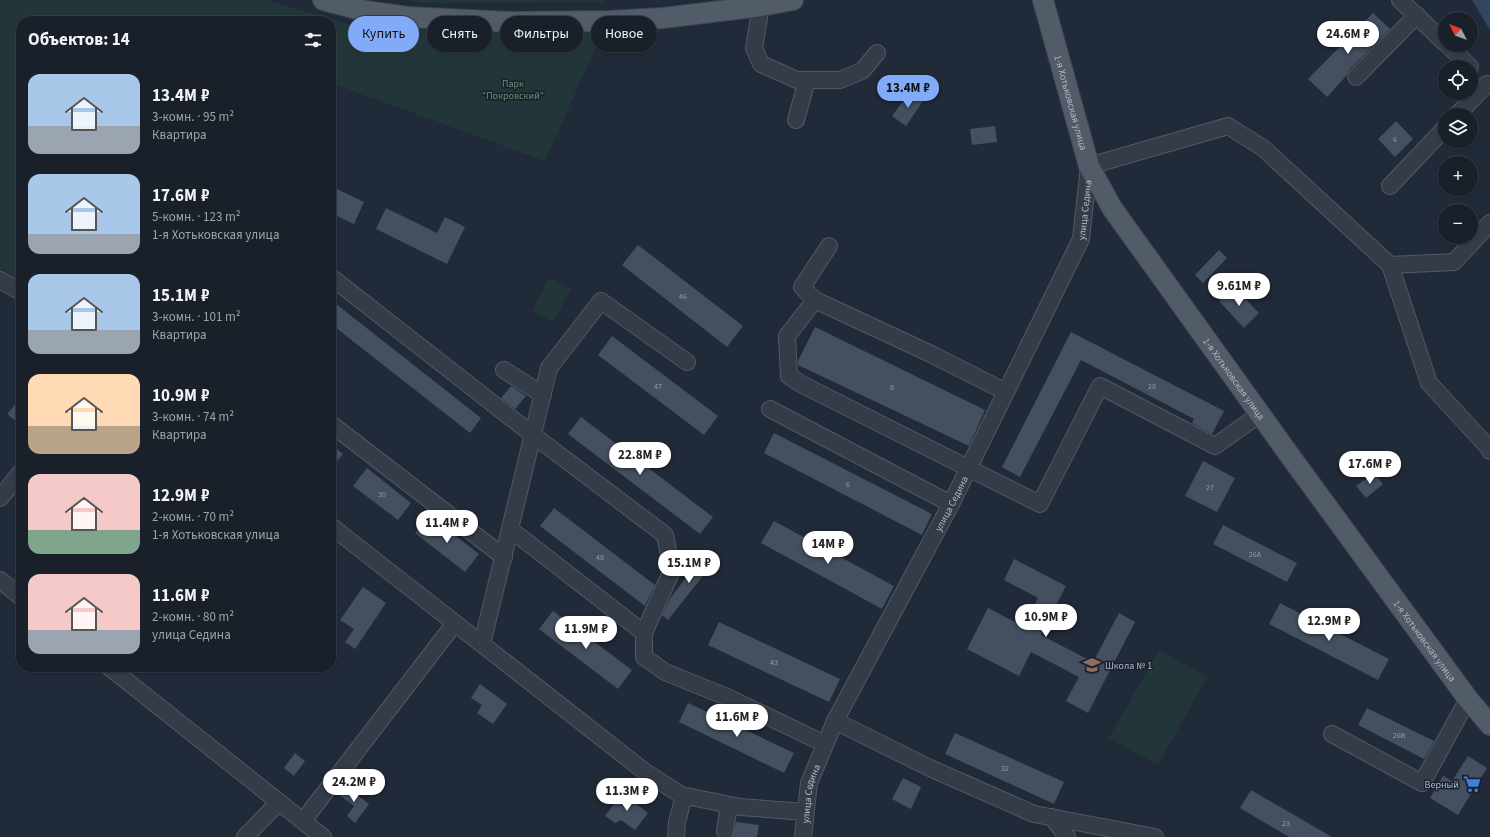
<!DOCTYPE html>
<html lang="ru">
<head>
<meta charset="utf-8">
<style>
  :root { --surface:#19202a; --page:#262d36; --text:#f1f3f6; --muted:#9fa3a8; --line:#373e47; --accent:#81abf7 }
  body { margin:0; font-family:"Source Sans 3",sans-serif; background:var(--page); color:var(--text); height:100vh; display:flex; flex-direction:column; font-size:15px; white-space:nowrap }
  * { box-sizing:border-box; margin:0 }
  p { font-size:13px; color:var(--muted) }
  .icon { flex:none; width:22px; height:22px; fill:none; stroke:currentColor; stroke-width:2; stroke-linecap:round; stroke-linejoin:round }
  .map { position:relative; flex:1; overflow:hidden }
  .drawer { position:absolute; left:16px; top:16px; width:320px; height:656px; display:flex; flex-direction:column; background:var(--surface); border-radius:16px; box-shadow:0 1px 3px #0004,0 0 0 1px var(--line) }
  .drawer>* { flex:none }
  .hud { position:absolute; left:348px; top:16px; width:380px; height:36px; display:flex; gap:8px }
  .needle { width:26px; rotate:312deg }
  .tools { position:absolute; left:1438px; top:12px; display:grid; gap:8px }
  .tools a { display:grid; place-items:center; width:40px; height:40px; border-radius:50%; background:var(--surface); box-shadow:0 1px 3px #0004,0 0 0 1px var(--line); font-size:20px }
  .price { position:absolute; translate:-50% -34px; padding:0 9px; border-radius:14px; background:#fff; color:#222; font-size:13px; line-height:26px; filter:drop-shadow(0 1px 2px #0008) }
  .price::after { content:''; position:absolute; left:50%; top:24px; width:12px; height:9px; margin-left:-6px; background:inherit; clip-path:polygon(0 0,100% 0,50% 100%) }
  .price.current { background:var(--accent); color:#111 }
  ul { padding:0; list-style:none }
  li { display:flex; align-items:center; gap:12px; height:100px; padding:0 12px }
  li span { display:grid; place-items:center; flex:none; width:112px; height:80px; border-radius:12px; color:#555 }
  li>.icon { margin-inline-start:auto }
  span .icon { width:48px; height:48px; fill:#fffc; stroke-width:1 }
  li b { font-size:17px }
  h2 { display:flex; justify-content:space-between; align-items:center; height:48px; padding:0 12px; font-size:17px }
  .tag { padding:0 14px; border-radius:18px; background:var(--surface); box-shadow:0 1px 3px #0004,0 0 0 1px var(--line); font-size:14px; line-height:36px }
  .tag.current { background:var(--accent); color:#111 }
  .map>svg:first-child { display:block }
  .green { fill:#223639 }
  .water { fill:#34455f }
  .building { fill:#444f60 }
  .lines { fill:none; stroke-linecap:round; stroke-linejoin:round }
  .minor-casing { stroke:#525966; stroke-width:18 }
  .major-casing { stroke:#3d4552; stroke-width:22 }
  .minor { stroke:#343c48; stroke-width:16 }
  .major { stroke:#525b68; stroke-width:20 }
  .labels { text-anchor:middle; stroke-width:3; stroke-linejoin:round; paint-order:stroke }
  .number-label { font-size:8px; fill:#949cac }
  .park-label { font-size:10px; fill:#669572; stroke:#1a212d }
  .street-label { font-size:10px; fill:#afb6c5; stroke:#1a212d }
  .poi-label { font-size:10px; fill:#afb6c5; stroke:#1a212d; text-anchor:start }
</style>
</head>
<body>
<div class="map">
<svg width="1490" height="837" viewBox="0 0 1490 837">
  <rect width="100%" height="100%" fill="#212a38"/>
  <g class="green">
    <path d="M0,0h267l90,27 87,4 158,2 -57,128 -214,-78v-62h-310v267l-21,-12z"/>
    <path d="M407,0h196l1,2 -180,1z"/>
    <path d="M549,278l22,11 -18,33 -21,-11z"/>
    <path d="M1159,650l48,27 -49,88 -49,-27z"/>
  </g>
  <path class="water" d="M1472,0h18v30z"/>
  <g class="building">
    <path d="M1373,13l17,16 -41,41 -2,5 -20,22 -19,-18z"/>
    <path d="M910,92l13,9 -17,25 -14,-10z"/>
    <path d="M1396,121l17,18 -18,18 -17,-18z"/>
    <path d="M995,126l2,16 -25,3 -2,-16z"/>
    <path d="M331,186l33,16 -10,22 -23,-11z"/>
    <path d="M386,208l51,25 8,-16 20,10 -18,37 -71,-35z"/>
    <path d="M638,245l105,81 -16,21 -105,-82z"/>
    <path d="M1219,250l8,8 -24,25 -8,-8z"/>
    <path d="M1234,287l25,26 -15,15 -25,-27z"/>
    <path d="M331,300l150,118 -11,15 -139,-109z"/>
    <path d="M815,327l170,83 -16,36 -171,-81v-4z"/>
    <path d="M1071,332l153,79 -12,23 -20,-11 2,-4 -113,-59 -61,117 -18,-10z"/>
    <path d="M612,336l106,80 -14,19 -106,-80z"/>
    <path d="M511,386l15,10 -11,13 -14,-11z"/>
    <path d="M21,398v27l-14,-11z"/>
    <path d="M581,417l132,100 -13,17 -132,-100z"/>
    <path d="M774,433l158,81 -10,21 -158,-82z"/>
    <path d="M331,444l12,10 -12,14z"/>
    <path d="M1203,461l32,17 -18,34 -32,-16z"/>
    <path d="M367,468l44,35 -13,17 -45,-34z"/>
    <path d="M1374,473l9,11 -17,14 -10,-12z"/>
    <path d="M554,508l101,77 -10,21 -105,-80z"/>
    <path d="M429,515l50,39 -14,18 -50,-39z"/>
    <path d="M774,521l120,65 -12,23 -121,-66z"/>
    <path d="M1223,525l74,38 -10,19 -74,-38z"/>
    <path d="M708,550l9,8 -49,62 -6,-5 9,-18z"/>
    <path d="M1014,559l52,27 -25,49 52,27 26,-49 16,9 -47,91 -22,-12 13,-24 -48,-25 -12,24 -52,-27 21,-41 35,18 15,-28 -34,-18z"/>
    <path d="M363,587l23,16 -31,46 -10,-7 9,-13 -14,-9z"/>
    <path d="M1280,603l109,56 -11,21 -109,-56z"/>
    <path d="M553,611l79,59 -14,19 -79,-60z"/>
    <path d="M719,622l121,57 -11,23 -121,-57z"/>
    <path d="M480,684l27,20 -14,20 -16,-11 5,-8 -11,-7z"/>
    <path d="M688,703l106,50 -10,20 -105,-51z"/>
    <path d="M1367,708l67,33 -10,18 -66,-34z"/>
    <path d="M955,733l109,49 -10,22 -109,-50z"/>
    <path d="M295,753l10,8 -11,15 -10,-8z"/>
    <path d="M1468,756l19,12 -29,47 -28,-17 13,-22 9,5z"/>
    <path d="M903,778l18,9 -10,22 -19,-10z"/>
    <path d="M344,785l25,19 -14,19 -8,-7 7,-10 -16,-12z"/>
    <path d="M1251,790l81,47h-43l-49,-29z"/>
    <path d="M622,793l26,20 -13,17 -14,-10 -6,3 -10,-7z"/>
    <path d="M736,822l23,3 -2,12h-25z"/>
  </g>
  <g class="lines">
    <g class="minor-casing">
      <g id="minor">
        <path d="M1400,0l45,43"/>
        <path d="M761,6l-7,42 7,16 36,16h43l22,-9 15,-18"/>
        <path d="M1448,45l22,22"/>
        <path d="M1356,77l61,-62"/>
        <path d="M1457,115l30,-31"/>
        <path d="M796,120l11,-40"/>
        <path d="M1390,186l55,-58"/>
        <path d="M829,246l-27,41 13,13 116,54 75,38"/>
        <path d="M1390,265l39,118 59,64 2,4"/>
        <path d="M331,277l202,158 132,100 7,35 -28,63 -134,-104"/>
        <path d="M0,280l21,12"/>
        <path d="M815,300l-28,36 2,40 12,8 239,120 60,-118 115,60 45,-32"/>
        <path d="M504,370l39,25"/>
        <path d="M770,409l181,95"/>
        <path d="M331,424l173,133"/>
        <path d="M0,498l21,-26"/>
        <path d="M331,526l313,245 37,24 59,12 65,5"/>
        <path d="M0,580l21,17"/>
        <path d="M644,633v24l21,15 62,25 98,47"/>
        <path d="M482,644l67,-276 52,-67 86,61"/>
        <path d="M109,667l214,170"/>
        <path d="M835,721l97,48 102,45 121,23"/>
        <path d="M1332,734l90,49 46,-84"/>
        <path d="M1052,817l15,20"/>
        <path d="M303,821l152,-198"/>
        <path d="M725,831l4,-26"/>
        <path d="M245,837l34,-35"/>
        <path d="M676,837l1,-15 7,-26"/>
        <path id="s1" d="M803,837l6,-54 26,-62 116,-217 130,-265 8,-73 139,-40 35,22 127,117 64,-3 36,-39"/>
      </g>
    </g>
    <g class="major-casing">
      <g id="major">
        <path d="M323,0l42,11 43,6 103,5 98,-1 54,-3 98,-12 32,-6"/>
        <path id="s2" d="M1043,0l46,166 23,42 181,252 175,239 22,26"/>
      </g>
    </g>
    <use href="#minor" class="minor"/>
    <use href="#major" class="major"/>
  </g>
  <defs>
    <g id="school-bare" transform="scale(1.38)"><path d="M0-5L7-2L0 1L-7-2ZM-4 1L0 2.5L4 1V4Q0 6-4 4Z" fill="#8d6e63" stroke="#1a212d" stroke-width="2.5" paint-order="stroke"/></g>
    <g id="supermarket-bare" transform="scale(1.38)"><path d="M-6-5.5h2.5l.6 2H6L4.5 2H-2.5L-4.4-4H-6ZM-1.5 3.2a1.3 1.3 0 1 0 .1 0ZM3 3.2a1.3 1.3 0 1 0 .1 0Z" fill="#3f7fe0" stroke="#1a212d" stroke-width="2.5" paint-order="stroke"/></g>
  </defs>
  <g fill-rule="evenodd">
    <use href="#school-bare" x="1092" y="665"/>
    <use href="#supermarket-bare" x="1472" y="784"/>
  </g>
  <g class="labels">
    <g class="number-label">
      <text x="1395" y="142">6</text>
      <text x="683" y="299">46</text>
      <text x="658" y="389">47</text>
      <text x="1152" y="389">28</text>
      <text x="892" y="390">8</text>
      <text x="848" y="487">6</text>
      <text x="1210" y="490">27</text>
      <text x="382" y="497">30</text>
      <text x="1255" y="557">26А</text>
      <text x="600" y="560">48</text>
      <text x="774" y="665">43</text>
      <text x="1399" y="738">26В</text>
      <text x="1005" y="771">32</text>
      <text x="1286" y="826">23</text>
    </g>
    <g class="park-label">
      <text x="513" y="87">Парк<tspan x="513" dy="12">"Покровский"</tspan></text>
    </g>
    <g class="street-label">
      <text dy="4" stroke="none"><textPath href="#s2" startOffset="106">1-я Хотьковская улица</textPath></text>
      <text dy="4" stroke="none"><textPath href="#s1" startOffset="692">улица Седина</textPath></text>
      <text dy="4" stroke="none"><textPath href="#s2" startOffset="430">1-я Хотьковская улица</textPath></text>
      <text dy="4" stroke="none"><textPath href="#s1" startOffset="368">улица Седина</textPath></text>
      <text dy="4" stroke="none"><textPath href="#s2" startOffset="754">1-я Хотьковская улица</textPath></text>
      <text dy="4" stroke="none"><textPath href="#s1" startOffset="44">улица Седина</textPath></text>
    </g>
    <g class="poi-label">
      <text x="1105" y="669">Школа № 1</text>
      <text x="1459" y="788" text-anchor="end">Верный</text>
    </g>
  </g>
</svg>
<div class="tools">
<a><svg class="needle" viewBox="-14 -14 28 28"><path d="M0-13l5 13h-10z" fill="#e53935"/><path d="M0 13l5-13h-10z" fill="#9fa3a8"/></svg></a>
<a><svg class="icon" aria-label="locate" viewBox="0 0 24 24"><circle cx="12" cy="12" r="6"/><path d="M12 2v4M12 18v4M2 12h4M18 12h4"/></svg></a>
<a><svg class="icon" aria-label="layers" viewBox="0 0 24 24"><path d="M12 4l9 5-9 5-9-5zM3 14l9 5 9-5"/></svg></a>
<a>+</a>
<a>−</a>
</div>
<b class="price" style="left:1348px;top:55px">24.6M ₽</b>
<b class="price current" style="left:908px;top:109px">13.4M ₽</b>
<b class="price" style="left:1239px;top:307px">9.61M ₽</b>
<b class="price" style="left:640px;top:476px">22.8M ₽</b>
<b class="price" style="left:1370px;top:485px">17.6M ₽</b>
<b class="price" style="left:447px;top:544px">11.4M ₽</b>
<b class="price" style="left:828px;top:565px">14M ₽</b>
<b class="price" style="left:689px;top:584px">15.1M ₽</b>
<b class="price" style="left:1046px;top:638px">10.9M ₽</b>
<b class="price" style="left:1329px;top:642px">12.9M ₽</b>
<b class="price" style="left:586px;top:650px">11.9M ₽</b>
<b class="price" style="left:737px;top:738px">11.6M ₽</b>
<b class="price" style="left:354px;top:803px">24.2M ₽</b>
<b class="price" style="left:627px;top:812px">11.3M ₽</b>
<div class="hud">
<a class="tag current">Купить</a>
<a class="tag">Снять</a>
<a class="tag">Фильтры</a>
<a class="tag">Новое</a>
</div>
<section class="drawer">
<h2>Объектов: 14<svg class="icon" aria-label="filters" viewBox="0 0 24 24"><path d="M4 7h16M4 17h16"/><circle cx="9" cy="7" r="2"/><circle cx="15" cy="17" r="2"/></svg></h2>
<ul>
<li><span style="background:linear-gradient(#a9c7e8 65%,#9aa5b1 0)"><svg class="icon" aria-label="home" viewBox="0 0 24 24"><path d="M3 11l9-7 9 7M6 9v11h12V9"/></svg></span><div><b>13.4M ₽</b><p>3-комн. · 95 m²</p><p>Квартира</p></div></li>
<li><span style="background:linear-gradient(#a9c7e8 75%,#9aa5b1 0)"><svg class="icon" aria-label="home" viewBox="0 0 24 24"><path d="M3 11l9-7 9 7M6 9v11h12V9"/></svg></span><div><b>17.6M ₽</b><p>5-комн. · 123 m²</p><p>1-я Хотьковская улица</p></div></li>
<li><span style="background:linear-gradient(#a9c7e8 70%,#9aa5b1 0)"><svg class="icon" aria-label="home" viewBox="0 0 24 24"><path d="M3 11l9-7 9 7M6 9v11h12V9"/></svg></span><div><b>15.1M ₽</b><p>3-комн. · 101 m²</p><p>Квартира</p></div></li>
<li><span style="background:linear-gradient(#ffd9b3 65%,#b9a48a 0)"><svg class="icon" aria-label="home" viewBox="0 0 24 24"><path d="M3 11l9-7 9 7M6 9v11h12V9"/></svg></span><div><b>10.9M ₽</b><p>3-комн. · 74 m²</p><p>Квартира</p></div></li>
<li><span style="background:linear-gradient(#f6c9c9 70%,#7fa58c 0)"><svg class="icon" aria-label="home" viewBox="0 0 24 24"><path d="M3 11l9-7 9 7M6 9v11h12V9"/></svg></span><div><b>12.9M ₽</b><p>2-комн. · 70 m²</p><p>1-я Хотьковская улица</p></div></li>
<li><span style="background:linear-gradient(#f6c9c9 70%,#9aa5b1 0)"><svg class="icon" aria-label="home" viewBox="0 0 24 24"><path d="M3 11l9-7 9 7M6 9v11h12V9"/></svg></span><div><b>11.6M ₽</b><p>2-комн. · 80 m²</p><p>улица Седина</p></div></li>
</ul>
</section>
</div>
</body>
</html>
